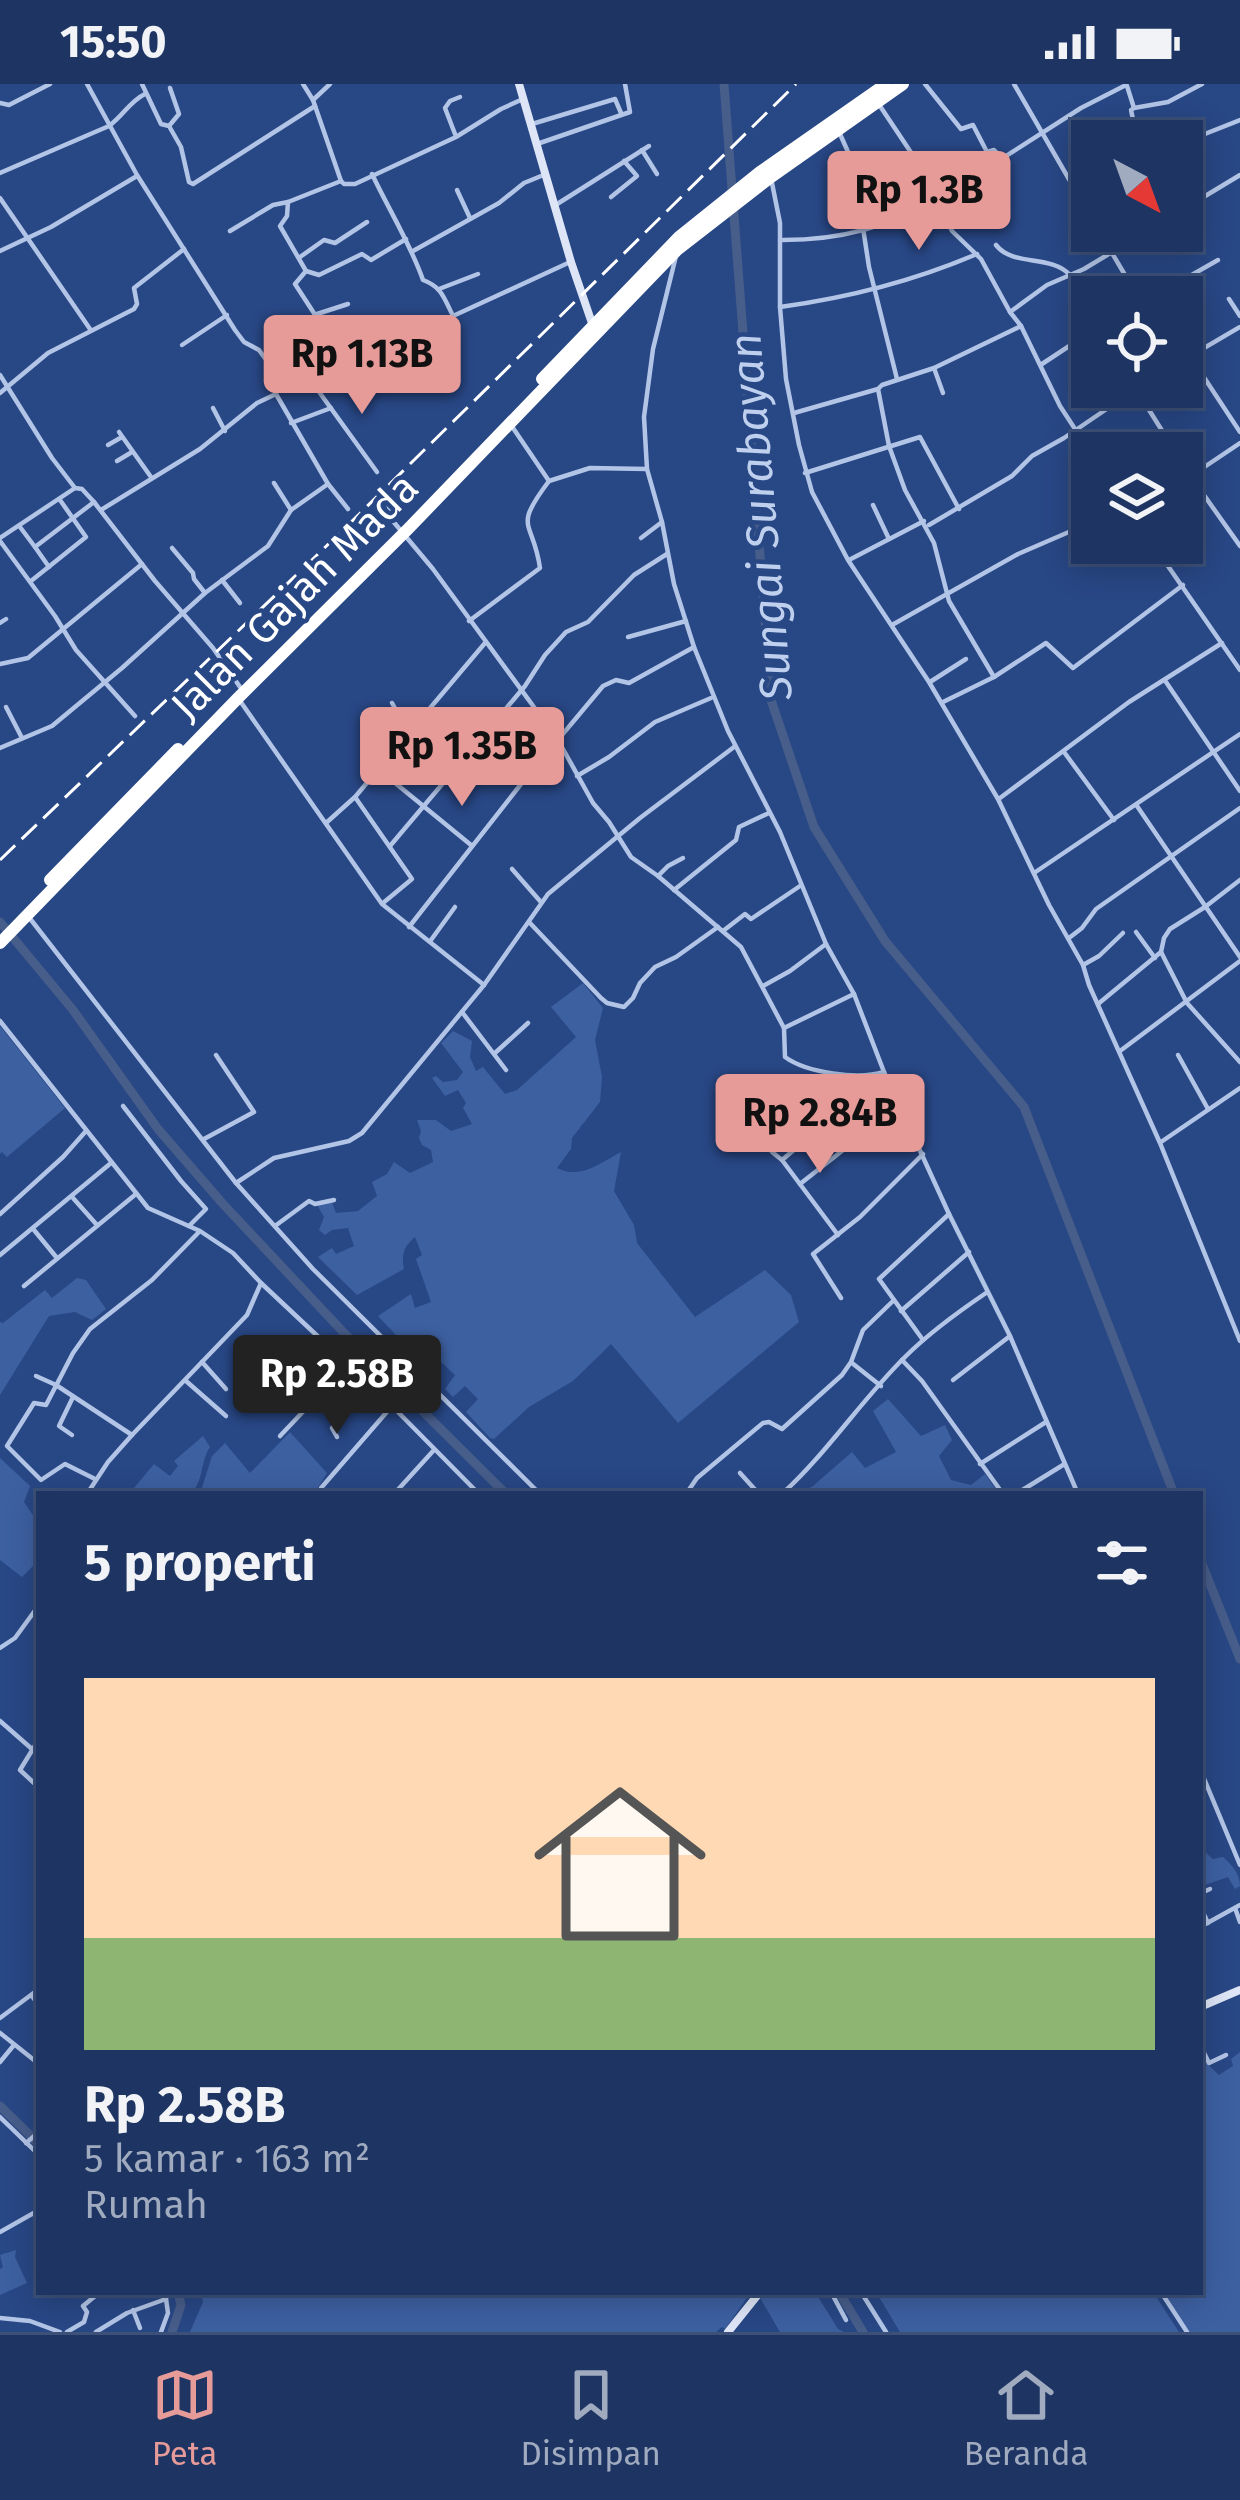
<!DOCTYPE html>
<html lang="id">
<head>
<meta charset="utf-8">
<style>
  :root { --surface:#1e3564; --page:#263d6a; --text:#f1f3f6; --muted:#a1abbf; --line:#3c5078; --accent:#e69b98 }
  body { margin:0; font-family:"Fira Sans",sans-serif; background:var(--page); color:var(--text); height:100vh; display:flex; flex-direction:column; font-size:45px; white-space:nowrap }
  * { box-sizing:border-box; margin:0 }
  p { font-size:39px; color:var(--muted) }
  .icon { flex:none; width:66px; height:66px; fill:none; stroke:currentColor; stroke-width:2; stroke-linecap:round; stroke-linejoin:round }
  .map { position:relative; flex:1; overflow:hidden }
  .side { position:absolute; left:36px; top:1407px; width:1167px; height:804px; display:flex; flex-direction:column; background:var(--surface); border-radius:0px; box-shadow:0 6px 30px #0003,0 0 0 3px var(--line) }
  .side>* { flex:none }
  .needle { width:78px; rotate:139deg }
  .buttons { position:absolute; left:1071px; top:36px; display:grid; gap:24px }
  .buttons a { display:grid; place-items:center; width:132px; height:132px; border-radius:0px; background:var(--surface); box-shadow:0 6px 30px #0003,0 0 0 3px var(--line); font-size:60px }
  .price { position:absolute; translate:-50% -102px; padding:0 27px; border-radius:12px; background:var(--accent); color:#111; font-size:39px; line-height:78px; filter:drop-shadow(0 3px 6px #0008) }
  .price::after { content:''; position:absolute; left:50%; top:72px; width:36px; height:27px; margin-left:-18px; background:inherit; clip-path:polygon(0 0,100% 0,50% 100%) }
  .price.current { background:#222; color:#fff }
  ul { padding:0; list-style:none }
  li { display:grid; align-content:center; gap:24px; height:636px; padding:0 48px }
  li+li { border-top:3px solid var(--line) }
  li span { display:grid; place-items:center; height:372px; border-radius:0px; color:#555 }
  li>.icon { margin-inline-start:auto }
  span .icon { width:216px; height:216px; fill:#fffc; stroke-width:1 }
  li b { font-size:51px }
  h2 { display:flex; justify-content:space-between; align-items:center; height:144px; padding:0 48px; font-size:51px }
  .status { display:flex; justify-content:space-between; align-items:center; height:84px; padding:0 60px; background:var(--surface); direction:ltr }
  .status svg { height:33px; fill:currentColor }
  .tabs { display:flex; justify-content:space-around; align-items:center; height:168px; border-top:3px solid var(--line); background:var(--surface); font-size:33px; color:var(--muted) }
  .tabs a { display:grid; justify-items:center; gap:6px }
  .tabs .current { color:var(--accent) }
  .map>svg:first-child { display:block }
  .green { fill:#3d60a1 }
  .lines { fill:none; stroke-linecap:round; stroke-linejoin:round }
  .river { stroke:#475d8a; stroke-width:9 }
  .street { stroke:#b3c5e7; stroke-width:4.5 }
  .secondary { stroke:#dde5f7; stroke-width:8 }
  .highway { stroke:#fff; stroke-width:12 }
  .rail { stroke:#fff; stroke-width:3; stroke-dasharray:21 9; stroke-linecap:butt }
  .labels { text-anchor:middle; stroke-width:9; stroke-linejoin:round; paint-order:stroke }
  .street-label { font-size:42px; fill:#fff; stroke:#284785 }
  .water-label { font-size:45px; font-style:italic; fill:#bfd0ef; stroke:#284785 }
</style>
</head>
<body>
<div class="status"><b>15:50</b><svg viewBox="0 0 49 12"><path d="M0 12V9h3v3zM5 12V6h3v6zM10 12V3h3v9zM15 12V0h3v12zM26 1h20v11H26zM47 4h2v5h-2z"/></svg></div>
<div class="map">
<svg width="1240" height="2248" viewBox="0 0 1240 2248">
  <rect width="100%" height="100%" fill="#284785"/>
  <g class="green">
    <path d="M583,899l20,25 -8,32 7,37 -2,25 -28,36 -1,11 -14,19c23,12 43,-5 64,-16l-7,39 20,34 3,18 58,74 70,-47 26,25 8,27 -121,101 -67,-79 -38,37 -44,26 -35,32 -4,-1 -24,-26 12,-13 -13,-13 -12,11 -8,-8 10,-14 -15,-14 -11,9 -51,-54 33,-22 4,14 16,-6 -15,-43 6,-4 -7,-18c-11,9 -14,18 -11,32l-47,26 -39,-38 14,-9 4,6 18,-8 -6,-18 -16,2 -7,5 -6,-5 5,-13 -7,-12 15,-3 4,11 22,-2 19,-15 -5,-14 15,-8 7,-12 16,11 23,-11 -2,-12 -9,-5 -3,-7 2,-7 -4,-11h19l15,11 21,-7 -9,-16 3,-5 -8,-13 -13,6 -13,-18 4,-2 7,6 14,-2 6,-8 -22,-29 12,-12 19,10 -2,16 6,14 7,-4 22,27 12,-4 59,-53 -25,-30z"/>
    <path d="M0,942l65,82 -58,49 -5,-5 -2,2z"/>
    <path d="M77,1194l9,2 20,29 -14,11 -17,-8 -26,4 -49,79v-73l3,1 42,-33 7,8z"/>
    <path d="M888,1315l33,37 24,-11 7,15 -13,16 12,24 20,5 14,-11 14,20h-201l15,-8 39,-34 13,16 31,-16 -23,-41z"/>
    <path d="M290,1348l37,41 -13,21h-114l12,-38 13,-13 25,30z"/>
    <path d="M203,1352l7,11c-10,15 -6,33 -19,47h-62l25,-30 16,12 8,-10 -4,-5z"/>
    <path d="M0,1374l30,28 -6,16 15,22v36l-17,17 -22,-17z"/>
    <path d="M1200,1755l4,12 9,8 10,-2c9,8 17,17 17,29l-5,3 -7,-12 -23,8 -5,-2z"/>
    <path d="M1200,1967l3,9 16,15 14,-9 -2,-7 9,-7v280h-51l-25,-40h36z"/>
    <path d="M16,2166l-1,7 12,26 -27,12v-26l3,-2 -3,-12z"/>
    <path d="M201,2208h550l-26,37 -3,-2 -6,5h-526l13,-30z"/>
    <path d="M763,2208h52l23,37 6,3h-64l-21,-36z"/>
    <path d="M876,2208h277l26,40h-279z"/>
  </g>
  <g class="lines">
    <g class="river">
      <path d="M724,0l47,616 43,127 71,114 139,166 150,387"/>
      <path d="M0,838l73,88 85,119 65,75 122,130 161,160"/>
      <path d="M1200,1475l40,100"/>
      <path d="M0,2022l39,38"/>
      <path d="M839,2208l24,40"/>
      <path d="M172,2248l9,-27 -3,-13"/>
    </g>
    <g class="street">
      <path d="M87,0l50,91 98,155 9,12 15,8 18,25 17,-9h8l13,21 138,-71 115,-53"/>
      <path d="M142,0l19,40 8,2 12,21 8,35 4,2 122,-78"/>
      <path d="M303,0l10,16 28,81 3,3h11l101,-47 45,-28 22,-10"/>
      <path d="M925,0l36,45 12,-4 14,27 7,-2 7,7"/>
      <path d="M1014,0l78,135"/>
      <path d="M1127,2l7,22 34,-6 34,-18"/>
      <path d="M313,16l17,-16"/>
      <path d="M0,19l9,2 41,-21"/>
      <path d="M878,19l42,63 32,65 29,28 29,53 11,14 39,80 32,49"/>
      <path d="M1134,24l-3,2 3,14 8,6 5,11"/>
      <path d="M532,40l83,-25 6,14"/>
      <path d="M169,42l10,-12 -9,-26"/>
      <path d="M455,50l-10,-26 5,-7 10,-4"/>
      <path d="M840,50l13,29 16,104 28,112"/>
      <path d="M1133,57l-3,-7 6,-8"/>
      <path d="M1182,59l58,-23"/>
      <path d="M537,60l93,-32 -5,-28"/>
      <path d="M642,66l15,24"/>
      <path d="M992,81l12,23 -12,13 12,17"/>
      <path d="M0,89l109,-47c14,-10 21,-25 36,-32"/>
      <path d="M372,90c17,36 38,69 51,106 19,7 21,18 30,36"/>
      <path d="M771,94l9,45v84l6,72 13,66 13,47 36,68 81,122 69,117 51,106 34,60 6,20 71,158 80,198"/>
      <path d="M341,97l-53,21 -1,14 -7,10 26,45 -11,13 54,83"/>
      <path d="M1073,101l19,-10"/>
      <path d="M457,106l13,28"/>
      <path d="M611,113l26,-21 -13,-15"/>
      <path d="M937,113l55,-32 89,-57 45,-23"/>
      <path d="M0,114l90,131"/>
      <path d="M554,122l95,-60"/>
      <path d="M1182,126l58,-35"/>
      <path d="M230,147l43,-26 15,-3"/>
      <path d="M1099,147l39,66"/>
      <path d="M783,156c61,0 100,-13 155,-40"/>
      <path d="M996,161c17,22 54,9 74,30"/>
      <path d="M0,167l51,-24 86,-51"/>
      <path d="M413,167l86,-48 25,-20 22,-9"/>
      <path d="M676,172l-23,93 -9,68 3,52 15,53 12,62 20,63 34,84 52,101 46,112 28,50 30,78 65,142 61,122 68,158"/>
      <path d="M300,173l24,-17 11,3 32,-21"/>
      <path d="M306,187l13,4 43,-21 9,6 35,-21"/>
      <path d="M439,205l39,-15"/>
      <path d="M1153,213l65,-37"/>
      <path d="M1229,215l11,17"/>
      <path d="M780,223c67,-9 136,-27 197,-53"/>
      <path d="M1010,228l37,-27 37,-16 63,-38"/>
      <path d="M317,230l31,-10"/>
      <path d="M437,240l12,27"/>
      <path d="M182,261l45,-30"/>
      <path d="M1190,272l50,76"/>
      <path d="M1182,277l58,-34"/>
      <path d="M1042,280l50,-33"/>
      <path d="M934,284l9,25"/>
      <path d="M0,291l52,83 23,30 7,1 12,13 61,79 58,67 27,39"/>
      <path d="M317,305l60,83"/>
      <path d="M1136,305l40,64"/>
      <path d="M0,309l48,-40 86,-44 3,-5 -3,-16 50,-39"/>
      <path d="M276,310l-4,-12 5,-7"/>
      <path d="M213,324l12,23"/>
      <path d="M794,329l84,-24"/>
      <path d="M291,339l40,-15"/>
      <path d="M511,341l38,56 41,-13 57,1"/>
      <path d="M119,348l32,45"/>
      <path d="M108,361l14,-8"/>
      <path d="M1144,369l23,-15"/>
      <path d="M117,377l15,-9"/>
      <path d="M1182,380l58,82"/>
      <path d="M805,389l115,-36 39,72"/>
      <path d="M1182,398l58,-39"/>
      <path d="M274,399l17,27"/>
      <path d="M328,400l20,25"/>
      <path d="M386,409l6,27 41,49 125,171 35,63 16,19 22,35 27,19 83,71 43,81 1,29c22,16 73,23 99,15"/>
      <path d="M873,421l16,34"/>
      <path d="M929,441l83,-49 20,-20 32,-18 75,-51"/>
      <path d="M20,443l15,20 59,-45"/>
      <path d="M0,454l75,-50"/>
      <path d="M641,454l21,-16"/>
      <path d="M0,457l55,75 21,34 59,66"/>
      <path d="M1152,459l88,127"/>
      <path d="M35,463l14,20"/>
      <path d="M172,464l21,25 1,6 11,14"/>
      <path d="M849,476l75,-39"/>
      <path d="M1121,479l26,-20"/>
      <path d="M222,496l18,23"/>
      <path d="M31,497l55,-44 -26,-37"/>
      <path d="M469,537l71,-53c-7,-49 -28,-38 9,-87"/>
      <path d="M0,539l6,-4"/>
      <path d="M892,541l126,-71 74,-32"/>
      <path d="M628,553l58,-16"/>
      <path d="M0,580l28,-6 114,-94"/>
      <path d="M994,593l-45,-76 -15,-58 -29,-53 -16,-44 -11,-57 4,-4 52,-17 87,-42"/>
      <path d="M930,598l36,-23"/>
      <path d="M1166,598l74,109"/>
      <path d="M238,614l144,206 102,81"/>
      <path d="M943,618l51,-25 52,-34 27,25 110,-83"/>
      <path d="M392,619l17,30"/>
      <path d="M6,623l16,31"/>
      <path d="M0,664l52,-22 70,-58 83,-75 63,-47 23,-36 37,-26 -52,-90 -19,9 -57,46 -99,61"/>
      <path d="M1064,668l50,68"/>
      <path d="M378,685l93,76"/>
      <path d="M577,692l32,-19 46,-35 56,-24"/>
      <path d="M355,713l57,82 -29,24"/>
      <path d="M1000,714l129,-96 93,-59"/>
      <path d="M1137,722l103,151"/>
      <path d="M326,739l29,-26 130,-154"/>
      <path d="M390,762l135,-160 20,-31 21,-23 22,-10 46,-47 33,-21"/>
      <path d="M512,785l28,32"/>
      <path d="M1034,789l206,-139"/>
      <path d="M658,792l10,-10 15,-8"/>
      <path d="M674,806l62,-50 3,-13 30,-14"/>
      <path d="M28,832l208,267 77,86 227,225"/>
      <path d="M529,838l72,76 6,5 17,4 9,-9 7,-15 15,-16 21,-10 42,-30"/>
      <path d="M409,843l112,-143 82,-98 13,-6 13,3 65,-36"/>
      <path d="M723,847l22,-17 6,5 49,-33"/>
      <path d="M1136,848l19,26"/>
      <path d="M1069,854l13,-10 14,-19 144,-101"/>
      <path d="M431,856l24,-33"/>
      <path d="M1161,868l26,51 53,59"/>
      <path d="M1083,881l16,-9 24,-23"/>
      <path d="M763,902l27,-15 36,-27"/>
      <path d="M1098,920l63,-52 3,-14 6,-9 35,-22 35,-27"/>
      <path d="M462,928l44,58"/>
      <path d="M0,937l148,187 52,23 33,22 28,30 131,123 87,88"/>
      <path d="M784,944l70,-34"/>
      <path d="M1120,967l120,-90"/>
      <path d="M495,969l33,-30"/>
      <path d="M1178,971l30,54"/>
      <path d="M123,1022l58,75 25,28 -17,17"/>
      <path d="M781,1037l58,-46"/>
      <path d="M204,1055l50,-27 -38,-57"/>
      <path d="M1161,1058l79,-54"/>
      <path d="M772,1068l10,8 56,75"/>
      <path d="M782,1076l52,-44"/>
      <path d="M236,1099l38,-25 75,-17 13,-8 122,-148 64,-91 92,-76 94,-71"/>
      <path d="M800,1100l52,-41 46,-45"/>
      <path d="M73,1114l24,27"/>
      <path d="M0,1130l63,-57 23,-26"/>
      <path d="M275,1142l34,-25 6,3 19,-4"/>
      <path d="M34,1146l23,28"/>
      <path d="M0,1171l111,-92"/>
      <path d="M24,1202l112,-92"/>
      <path d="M841,1214l-28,-44 47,-37 63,-63"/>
      <path d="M901,1227l68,-59"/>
      <path d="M923,1256l-44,-61 70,-65"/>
      <path d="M902,1276l20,21 81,113"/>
      <path d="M202,1278l24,27"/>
      <path d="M852,1279l29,23"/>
      <path d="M36,1292l20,9 76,50"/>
      <path d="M953,1296l57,-44"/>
      <path d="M186,1297l40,35"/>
      <path d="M72,1351l-13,-9 14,-29"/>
      <path d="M280,1352l68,-72"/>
      <path d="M337,1353l-5,-9 15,-20 22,-21"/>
      <path d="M980,1380l66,-42"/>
      <path d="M740,1389l19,21"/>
      <path d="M95,1395l-30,-15 -24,16 -34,-34 27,-43 12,2 27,-52 17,-24 62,-49 46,-47"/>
      <path d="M321,1404l71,-82"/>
      <path d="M87,1410l21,-32 24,-27 115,-120 14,-32"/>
      <path d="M394,1410l40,-44"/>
      <path d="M686,1410l11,-16 66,-55 6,-1 13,7 60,-54 9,-13 12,-32 30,-29"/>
      <path d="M782,1410c46,-42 80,-95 124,-138 24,-24 52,-44 80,-63"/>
      <path d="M1016,1410l47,-29"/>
      <path d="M0,1564l15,-10 24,-33"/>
      <path d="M36,1614l3,3"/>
      <path d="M0,1637l32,28"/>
      <path d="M1200,1685l40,96"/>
      <path d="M34,1699l-14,-13 19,-31"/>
      <path d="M1200,1813l1,-4 9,-4"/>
      <path d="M1200,1822l8,17"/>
      <path d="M1235,1824l5,14"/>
      <path d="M1200,1843l40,-22"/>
      <path d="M32,1912l7,10"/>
      <path d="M0,1934l39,-29"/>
      <path d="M0,1949l39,31"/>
      <path d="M1200,1961l9,18 17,-8"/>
      <path d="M0,1978l14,-17"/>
      <path d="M0,2033l39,38"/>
      <path d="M26,2059l13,-11"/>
      <path d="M0,2148l39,-22"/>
      <path d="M112,2208l2,2"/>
      <path d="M831,2208l15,28"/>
      <path d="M861,2208l25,40"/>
      <path d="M1161,2208l26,40"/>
      <path d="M133,2226l7,18"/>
      <path d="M0,2234l30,3 30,11"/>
      <path d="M67,2248l17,-10 3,-10 -4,-6 17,-14"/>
      <path d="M96,2248l31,-19 39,-14"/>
      <path d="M161,2248l7,-19 -3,-21"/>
    </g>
    <g class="secondary">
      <path d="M519,0l52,178 23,67"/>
      <path d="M1200,1923l40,-17"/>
      <path d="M728,2248l32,-40"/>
    </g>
    <g class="highway">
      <path d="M542,295l137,-142 81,-65 126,-88"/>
      <path d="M50,796l128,-131"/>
      <path d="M0,859l238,-245 170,-169 269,-279 94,-73 132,-93"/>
    </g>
    <path class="rail" d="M0,776l342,-329 454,-447"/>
  </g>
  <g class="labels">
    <g class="street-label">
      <text transform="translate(294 512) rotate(-45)" y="15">Jalan Gajah Mada</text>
    </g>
    <g class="water-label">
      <text transform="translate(760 433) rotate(-95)" y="16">Sungai Surabayan</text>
    </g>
  </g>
</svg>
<div class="buttons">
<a><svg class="needle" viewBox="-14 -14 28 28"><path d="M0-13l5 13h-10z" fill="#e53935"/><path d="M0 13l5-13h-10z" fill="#a1abbf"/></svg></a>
<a><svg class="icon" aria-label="locate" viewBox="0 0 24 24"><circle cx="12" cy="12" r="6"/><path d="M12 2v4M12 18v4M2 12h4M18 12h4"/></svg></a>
<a><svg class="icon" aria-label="layers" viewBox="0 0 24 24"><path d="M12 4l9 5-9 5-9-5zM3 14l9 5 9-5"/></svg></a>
</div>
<b class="price" style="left:919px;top:169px">Rp 1.3B</b>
<b class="price" style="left:362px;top:333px">Rp 1.13B</b>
<b class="price" style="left:462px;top:725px">Rp 1.35B</b>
<b class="price" style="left:820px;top:1092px">Rp 2.84B</b>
<b class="price current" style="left:337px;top:1353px">Rp 2.58B</b>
<section class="side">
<h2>5 properti<svg class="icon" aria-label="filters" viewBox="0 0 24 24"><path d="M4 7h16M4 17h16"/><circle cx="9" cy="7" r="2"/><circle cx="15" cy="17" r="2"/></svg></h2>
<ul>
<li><span style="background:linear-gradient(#ffd9b3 70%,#8fb573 0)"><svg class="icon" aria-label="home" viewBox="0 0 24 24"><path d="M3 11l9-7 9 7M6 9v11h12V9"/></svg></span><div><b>Rp 2.58B</b><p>5 kamar · 163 m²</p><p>Rumah</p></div></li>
</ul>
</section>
</div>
<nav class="tabs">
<a class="current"><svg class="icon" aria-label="map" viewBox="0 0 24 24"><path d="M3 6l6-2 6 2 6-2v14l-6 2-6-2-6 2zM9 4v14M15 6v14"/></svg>Peta</a>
<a><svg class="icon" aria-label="saved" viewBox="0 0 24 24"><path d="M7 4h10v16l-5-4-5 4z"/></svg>Disimpan</a>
<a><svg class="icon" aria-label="home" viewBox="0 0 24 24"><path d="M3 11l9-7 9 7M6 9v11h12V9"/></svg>Beranda</a>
</nav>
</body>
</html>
